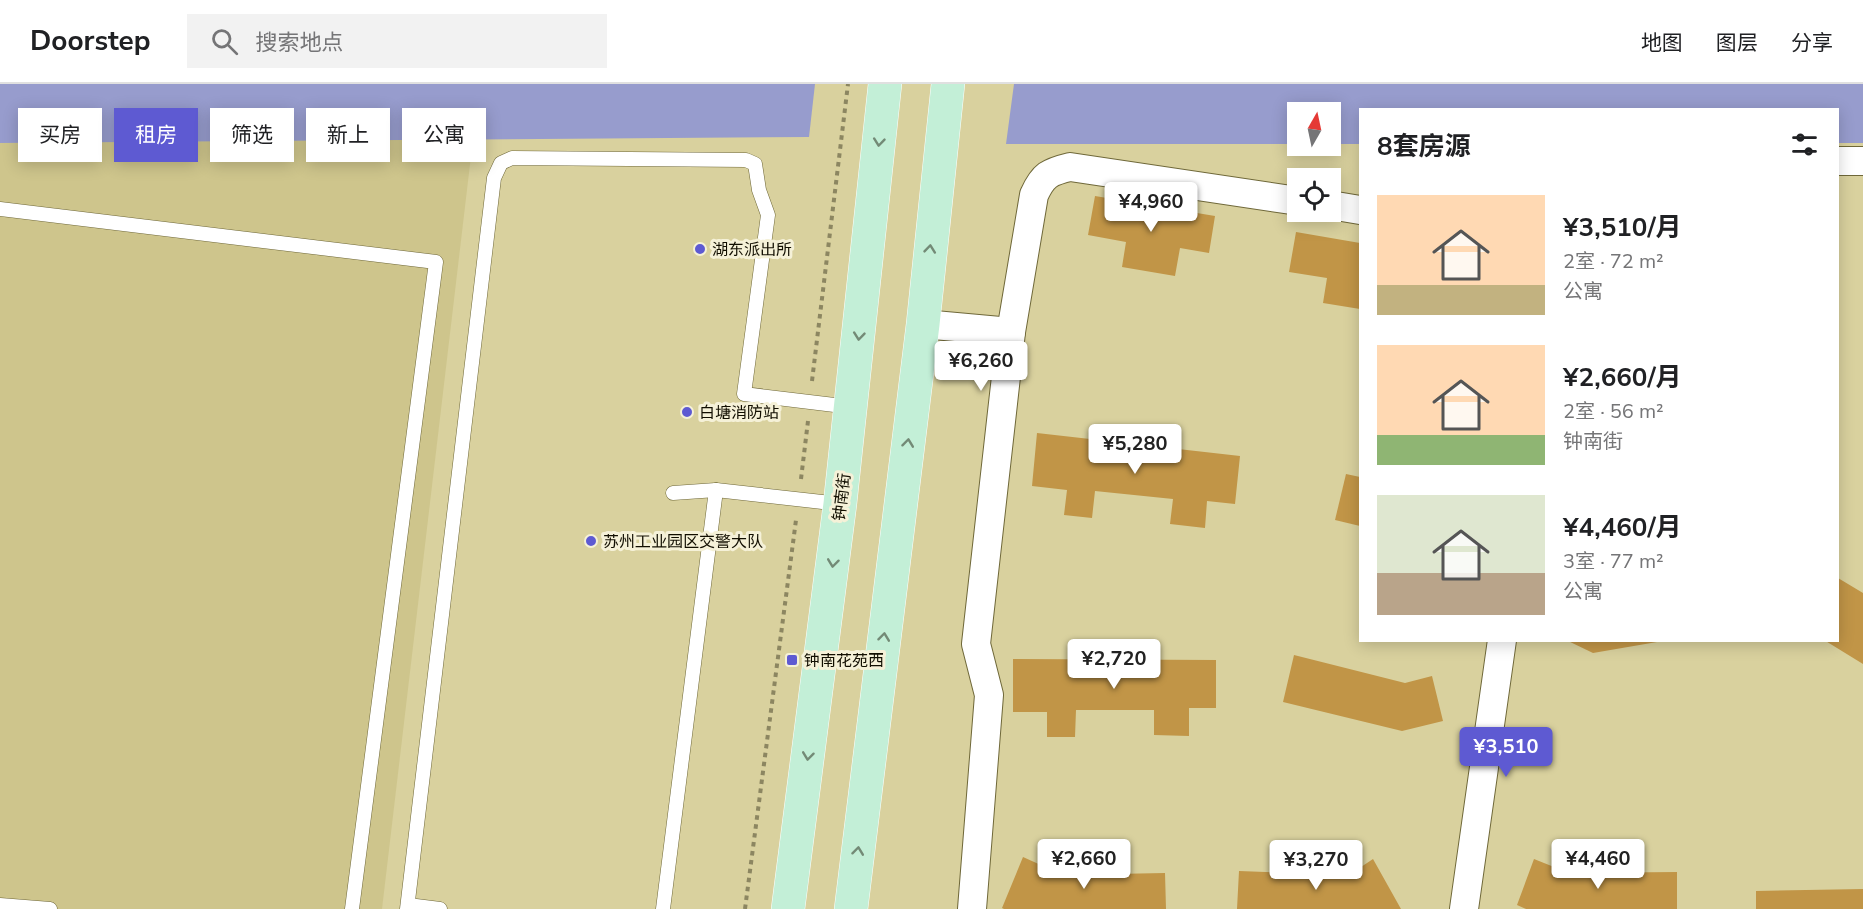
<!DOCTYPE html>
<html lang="zh">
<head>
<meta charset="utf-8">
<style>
  :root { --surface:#fff; --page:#f2f2f2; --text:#202124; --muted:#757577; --line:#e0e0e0; --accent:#5e5ad2 }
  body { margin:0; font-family:"Nunito Sans","Noto Sans SC",sans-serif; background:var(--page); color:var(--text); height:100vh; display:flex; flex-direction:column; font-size:22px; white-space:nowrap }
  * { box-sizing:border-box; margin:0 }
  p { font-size:20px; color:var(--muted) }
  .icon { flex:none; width:33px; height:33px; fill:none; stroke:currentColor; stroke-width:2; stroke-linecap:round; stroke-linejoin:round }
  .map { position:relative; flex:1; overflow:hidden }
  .side { position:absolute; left:1359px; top:24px; width:480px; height:534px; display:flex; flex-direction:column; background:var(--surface); border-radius:0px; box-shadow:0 3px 15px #0003 }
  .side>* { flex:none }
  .top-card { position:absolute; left:18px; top:24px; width:570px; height:54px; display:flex; gap:12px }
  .needle { width:39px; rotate:9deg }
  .controls { position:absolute; left:1287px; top:18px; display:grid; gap:12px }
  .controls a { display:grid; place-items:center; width:54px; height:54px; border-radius:0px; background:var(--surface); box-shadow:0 3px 15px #0003; font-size:30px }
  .price { position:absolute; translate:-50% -51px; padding:0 14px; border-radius:6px; background:#fff; color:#222; font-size:20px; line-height:39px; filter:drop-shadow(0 2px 3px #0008) }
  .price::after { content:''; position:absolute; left:50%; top:36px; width:18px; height:14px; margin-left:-9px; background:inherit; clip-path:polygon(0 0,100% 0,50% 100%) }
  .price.on { background:var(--accent); color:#fff }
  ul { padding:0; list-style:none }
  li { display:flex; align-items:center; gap:18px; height:150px; padding:0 18px }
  li span { display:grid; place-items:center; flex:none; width:168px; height:120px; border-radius:0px; color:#555 }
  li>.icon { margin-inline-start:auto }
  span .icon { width:72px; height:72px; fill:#fffc; stroke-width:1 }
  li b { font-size:26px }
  h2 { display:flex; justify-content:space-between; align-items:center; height:72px; padding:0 18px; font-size:26px }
  .pill { padding:0 21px; border-radius:0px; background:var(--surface); box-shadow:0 3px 15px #0003; font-size:21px; line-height:54px }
  .pill.on { background:var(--accent); color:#fff }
  header { display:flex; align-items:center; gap:36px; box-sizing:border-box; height:84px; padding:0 30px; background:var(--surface); border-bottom:2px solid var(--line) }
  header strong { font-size:28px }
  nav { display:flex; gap:33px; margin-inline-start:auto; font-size:21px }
  .search { width:420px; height:54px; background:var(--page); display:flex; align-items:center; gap:15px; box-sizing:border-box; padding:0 21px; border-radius:0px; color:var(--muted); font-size:22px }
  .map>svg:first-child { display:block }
  .built { fill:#cec58c }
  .green { fill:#979ccd }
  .building { fill:#c19547 }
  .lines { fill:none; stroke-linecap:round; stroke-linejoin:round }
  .lane-casing { stroke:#6f6839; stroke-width:15 }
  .street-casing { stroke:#6f6839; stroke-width:30 }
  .primary-casing { stroke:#fff; stroke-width:34 }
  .path { stroke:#8c8661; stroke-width:4; stroke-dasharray:4.5 4.5; stroke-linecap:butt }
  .lane { stroke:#fff; stroke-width:14 }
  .street { stroke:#fff; stroke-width:28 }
  .primary { stroke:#c3efd7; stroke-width:33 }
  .oneway { stroke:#738a76 }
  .poi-dot { fill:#5e5ad2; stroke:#f5f1d8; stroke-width:2 }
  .labels { text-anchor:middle; stroke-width:6; stroke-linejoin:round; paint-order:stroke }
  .poi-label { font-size:16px; fill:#110e00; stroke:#f5f1d8; text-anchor:start }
  .street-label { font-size:16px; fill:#110e00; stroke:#f5f1d8 }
</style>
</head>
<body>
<header>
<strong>Doorstep</strong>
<div class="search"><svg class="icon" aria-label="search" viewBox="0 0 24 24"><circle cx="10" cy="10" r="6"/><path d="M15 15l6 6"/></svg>搜索地点</div>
<nav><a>地图</a><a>图层</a><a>分享</a></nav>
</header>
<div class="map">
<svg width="1863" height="825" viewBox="0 0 1863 825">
  <rect width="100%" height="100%" fill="#d9d19e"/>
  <path class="built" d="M473,55l-91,770h-382v-766z"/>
  <g class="green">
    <path d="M0,0h815l-6,53 -809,6z"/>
    <path d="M1014,0h849v59h-25v-33h-478v34h-29l-1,-32h-32l-1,32h-291z"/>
  </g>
  <g class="building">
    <path d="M1095,112l120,20 -6,37 -29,-5 -5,28 -53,-9 4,-25 -38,-7z"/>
    <path d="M1296,148l64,11v66l-37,-6 4,-25 -38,-6z"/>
    <path d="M1037,349l203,23 -5,48 -28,-3 -2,27 -35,-4 3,-25 -78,-8 -3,27 -28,-3 3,-25 -35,-4z"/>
    <path d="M1346,390l14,3v49l-25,-6z"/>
    <path d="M1838,494l25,15v71l-39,-24h14z"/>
    <path d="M1566,556h91v2l-64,11z"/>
    <path d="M1294,571l111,28 27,-7 11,45 -41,10 -119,-29z"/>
    <path d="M1013,575l203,1v48h-27v28l-35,-1v-25h-78l-1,27h-28v-25h-34z"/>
    <path d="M1023,773l40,18 102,-2 1,36h-162l-2,-1z"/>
    <path d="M1373,775l28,50h-164l2,-38 110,4z"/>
    <path d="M1534,775l35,14 108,-1v37h-151l-9,-4z"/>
    <path d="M1863,805v20h-107v-18z"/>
  </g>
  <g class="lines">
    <g class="lane-casing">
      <g id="lane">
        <path d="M0,125l436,53 -84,647"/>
        <path d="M673,409l43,-3 124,14"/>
        <path d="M0,821l50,4"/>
        <path d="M408,821l32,4"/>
        <path d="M407,825l87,-731 7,-15 11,-5 234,2 9,4 4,26 9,25 -24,179 107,13"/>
        <path d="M663,825l53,-419"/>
      </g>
    </g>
    <g class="street-casing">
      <g id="street">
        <path d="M1838,77h25"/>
        <path d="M1330,121l30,5"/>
        <path d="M923,240l88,8"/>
        <path d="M972,825l17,-214 -13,-51 35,-312 23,-137c9,-20 15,-23 36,-28l228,34"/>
        <path d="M1464,825l38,-269"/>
      </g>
    </g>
    <g class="primary-casing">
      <g id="primary">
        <path d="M788,825l52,-405 45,-420"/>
        <path d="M851,825l72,-585 25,-240"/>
      </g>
    </g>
    <g class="path">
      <path d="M812,297l36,-297"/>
      <path d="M801,395l7,-58"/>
      <path d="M745,825l51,-389"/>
    </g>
    <use href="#lane" class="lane"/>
    <use href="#street" class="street"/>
    <use href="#primary" class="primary"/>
  </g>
  <defs><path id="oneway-chevron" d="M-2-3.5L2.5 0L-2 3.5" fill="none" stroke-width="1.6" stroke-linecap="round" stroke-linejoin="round" transform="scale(1.5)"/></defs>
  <g class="oneway">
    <use href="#oneway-chevron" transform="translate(879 58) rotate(96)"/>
    <use href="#oneway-chevron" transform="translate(930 165) rotate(-84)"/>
    <use href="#oneway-chevron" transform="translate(859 252) rotate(96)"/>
    <use href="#oneway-chevron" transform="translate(908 359) rotate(-83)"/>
    <use href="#oneway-chevron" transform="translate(833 479) rotate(97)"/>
    <use href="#oneway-chevron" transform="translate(884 553) rotate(-83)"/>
    <use href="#oneway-chevron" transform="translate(808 672) rotate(97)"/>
    <use href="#oneway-chevron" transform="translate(858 767) rotate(-83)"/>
  </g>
  <g class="poi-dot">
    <circle cx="700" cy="165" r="6"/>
    <circle cx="687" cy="328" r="6"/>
    <circle cx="591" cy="457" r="6"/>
    <rect x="786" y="570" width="12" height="12" rx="3"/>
  </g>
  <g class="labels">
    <g class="poi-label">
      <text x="712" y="171">湖东派出所</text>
      <text x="699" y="334">白塘消防站</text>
      <text x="603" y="463">苏州工业园区交警大队</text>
      <text x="804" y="582">钟南花苑西</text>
    </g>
    <g class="street-label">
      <text transform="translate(841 413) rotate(-83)" y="6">钟南街</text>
    </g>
  </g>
</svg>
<div class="controls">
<a><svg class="needle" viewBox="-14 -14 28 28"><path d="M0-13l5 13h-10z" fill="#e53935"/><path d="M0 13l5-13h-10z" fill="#757577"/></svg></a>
<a><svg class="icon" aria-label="locate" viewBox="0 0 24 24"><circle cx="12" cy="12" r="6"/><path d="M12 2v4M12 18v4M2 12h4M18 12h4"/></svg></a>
</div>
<b class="price" style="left:1151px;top:149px">¥4,960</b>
<b class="price" style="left:981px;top:308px">¥6,260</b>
<b class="price" style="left:1135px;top:391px">¥5,280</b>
<b class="price" style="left:1114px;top:606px">¥2,720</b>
<b class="price on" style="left:1506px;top:694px">¥3,510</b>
<b class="price" style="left:1084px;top:806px">¥2,660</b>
<b class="price" style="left:1598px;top:806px">¥4,460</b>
<b class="price" style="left:1316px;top:807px">¥3,270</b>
<div class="top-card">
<a class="pill">买房</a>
<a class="pill on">租房</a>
<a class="pill">筛选</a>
<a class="pill">新上</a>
<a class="pill">公寓</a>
</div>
<section class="side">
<h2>8套房源<svg class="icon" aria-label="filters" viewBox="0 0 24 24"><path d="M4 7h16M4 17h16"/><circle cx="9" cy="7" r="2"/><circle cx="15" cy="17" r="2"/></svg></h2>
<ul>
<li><span style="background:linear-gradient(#ffd9b3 75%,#c2b280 0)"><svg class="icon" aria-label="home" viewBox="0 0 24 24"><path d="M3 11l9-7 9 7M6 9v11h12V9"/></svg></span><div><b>¥3,510/月</b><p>2室 · 72 m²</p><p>公寓</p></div></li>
<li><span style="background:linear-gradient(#ffd9b3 75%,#8fb573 0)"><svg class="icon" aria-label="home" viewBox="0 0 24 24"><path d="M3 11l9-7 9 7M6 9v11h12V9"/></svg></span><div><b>¥2,660/月</b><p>2室 · 56 m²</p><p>钟南街</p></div></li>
<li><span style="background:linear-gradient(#dfe7d0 65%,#b9a48a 0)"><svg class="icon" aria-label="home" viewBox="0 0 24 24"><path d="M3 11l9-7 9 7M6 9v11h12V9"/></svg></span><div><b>¥4,460/月</b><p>3室 · 77 m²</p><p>公寓</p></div></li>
</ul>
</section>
</div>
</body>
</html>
